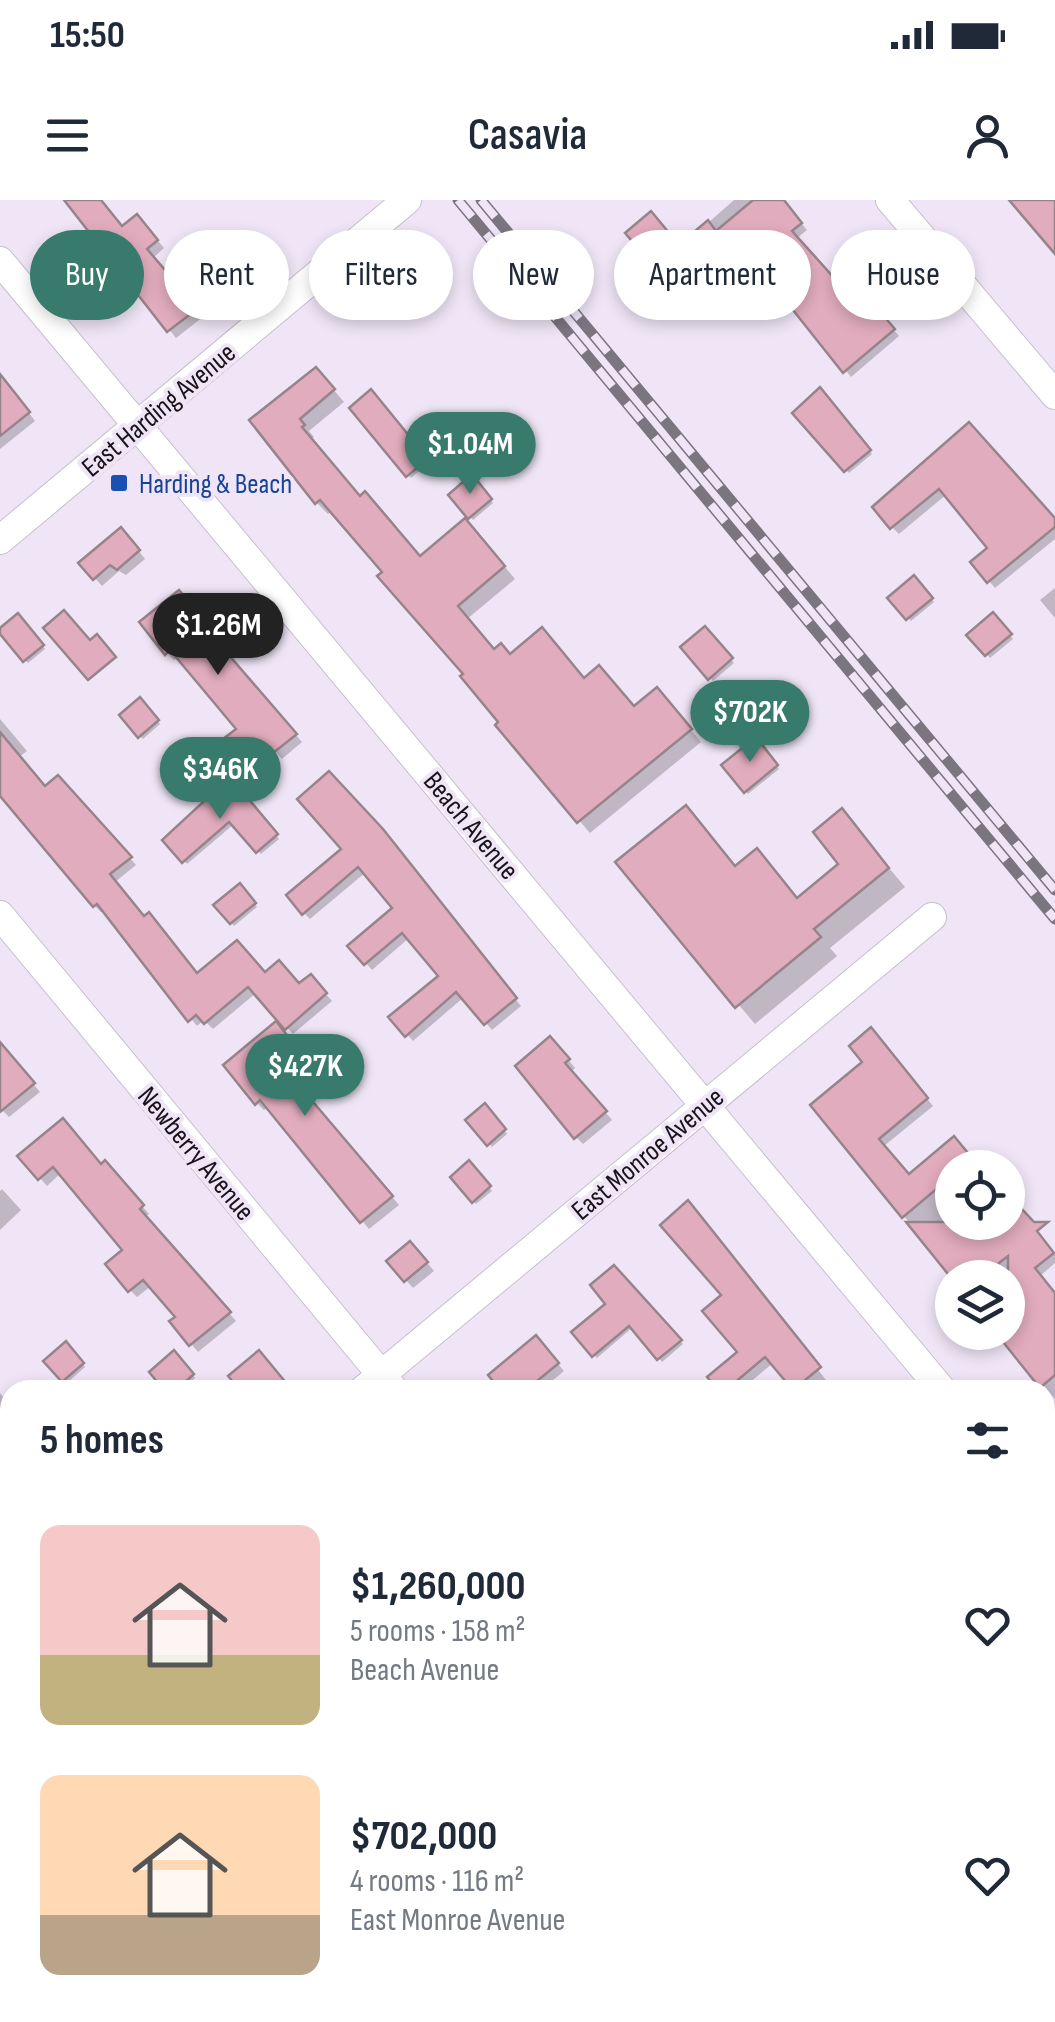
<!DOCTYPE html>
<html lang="en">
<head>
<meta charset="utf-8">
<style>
  :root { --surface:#fff; --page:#f6f6f7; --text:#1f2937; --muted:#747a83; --accent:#387b6d }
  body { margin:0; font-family:"Sofia Sans Condensed",sans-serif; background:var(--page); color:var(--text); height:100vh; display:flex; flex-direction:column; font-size:38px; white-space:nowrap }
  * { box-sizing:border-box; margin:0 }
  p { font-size:32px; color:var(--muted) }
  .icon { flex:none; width:55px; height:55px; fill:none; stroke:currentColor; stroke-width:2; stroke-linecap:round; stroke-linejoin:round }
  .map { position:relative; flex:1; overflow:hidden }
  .sheet { position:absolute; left:0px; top:1180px; width:1055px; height:642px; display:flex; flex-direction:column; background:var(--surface); border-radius:30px 30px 0 0; box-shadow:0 5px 15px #0003 }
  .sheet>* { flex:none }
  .guide { position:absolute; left:30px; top:30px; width:995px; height:90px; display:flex; gap:20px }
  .fabs { position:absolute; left:935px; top:950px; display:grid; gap:20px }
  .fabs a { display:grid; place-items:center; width:90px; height:90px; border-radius:50%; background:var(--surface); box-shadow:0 5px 15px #0003; font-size:50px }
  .price { position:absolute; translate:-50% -85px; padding:0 22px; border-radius:35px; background:var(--accent); color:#fff; font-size:32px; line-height:65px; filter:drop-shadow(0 2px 5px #0008) }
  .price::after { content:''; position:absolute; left:50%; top:60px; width:30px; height:22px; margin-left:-15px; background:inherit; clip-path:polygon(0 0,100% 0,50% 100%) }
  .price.current { background:#222; color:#fff }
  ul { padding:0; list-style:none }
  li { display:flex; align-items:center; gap:30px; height:250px; padding:0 40px }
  li span { display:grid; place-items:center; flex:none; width:280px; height:200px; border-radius:20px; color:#555 }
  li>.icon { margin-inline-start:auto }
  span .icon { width:120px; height:120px; fill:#fffc; stroke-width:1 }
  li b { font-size:42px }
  h2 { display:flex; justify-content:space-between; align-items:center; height:120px; padding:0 40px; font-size:42px }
  .chip { padding:0 35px; border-radius:45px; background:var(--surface); box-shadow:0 5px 15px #0003; font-size:35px; line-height:90px }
  .chip.current { background:var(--accent); color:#fff }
  .status { display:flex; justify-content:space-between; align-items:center; height:70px; padding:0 50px; background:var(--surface); direction:ltr }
  .status svg { height:28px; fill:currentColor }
  header { display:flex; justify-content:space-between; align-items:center; height:130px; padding:0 40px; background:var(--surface); font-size:45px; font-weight:600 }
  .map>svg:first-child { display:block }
  .shadow { fill:#0003 }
  .building { fill:#e1acbe; stroke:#97848a; stroke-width:2.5 }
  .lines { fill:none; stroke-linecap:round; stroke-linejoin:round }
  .minor-casing { stroke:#c7bece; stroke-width:30 }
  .minor { stroke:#fff; stroke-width:28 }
  .rail-casing { stroke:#7b7580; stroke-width:11 }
  .rail { stroke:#efe5f6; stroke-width:8; stroke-dasharray:22; stroke-linecap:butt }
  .transit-dot { fill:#1a4fb4; stroke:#efe5f6; stroke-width:4 }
  .labels { text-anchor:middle; stroke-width:8; stroke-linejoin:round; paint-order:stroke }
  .street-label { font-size:28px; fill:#161319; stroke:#efe5f6 }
  .transit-label { font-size:28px; fill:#164399; stroke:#efe5f6; text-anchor:start }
</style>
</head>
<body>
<div class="status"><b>15:50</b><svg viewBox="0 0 49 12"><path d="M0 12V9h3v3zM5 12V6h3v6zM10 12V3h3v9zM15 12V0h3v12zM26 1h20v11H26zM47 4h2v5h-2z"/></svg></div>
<header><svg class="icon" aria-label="menu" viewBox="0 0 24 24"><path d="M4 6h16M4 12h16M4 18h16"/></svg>Casavia<svg class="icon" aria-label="person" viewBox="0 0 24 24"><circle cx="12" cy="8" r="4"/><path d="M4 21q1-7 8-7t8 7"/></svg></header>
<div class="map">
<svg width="1055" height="1822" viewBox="0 0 1055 1822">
  <rect width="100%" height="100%" fill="#efe5f6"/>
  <g class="shadow">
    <path d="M66,0h34l23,29 21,-5 20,24 -11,10 25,30 49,-23 17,20 -68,53z"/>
    <path d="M734,0h48l25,30 -11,9 40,44 16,-1 47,54 -48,41 -82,-101 -33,27 -52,-59z"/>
    <path d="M651,15l25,29 -23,18 -24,-29z"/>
    <path d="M327,182l17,20 -35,29 5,6 -3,3 50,58 60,60 55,-26 39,47 -48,40 28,33 90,28 50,28 33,-6 33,40 -111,91 -92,-107 4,-3 -35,-49 -81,-102 -54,-62 -4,4 -11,-11 -65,-83z"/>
    <path d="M0,189l13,3 22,29 -35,28z"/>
    <path d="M820,191l52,63 -23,19 -54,-60z"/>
    <path d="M371,193l58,70 -18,15 -59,-70z"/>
    <path d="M969,225l86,96v18l-60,49 -6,-7 2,-32 -44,-55 -48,40 -7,-7z"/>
    <path d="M472,278l21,25 -20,17 -22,-25z"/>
    <path d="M128,337l17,22 -19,16 -7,-4 -17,15 -7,-8z"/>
    <path d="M914,379l20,23 -23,19 -20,-22z"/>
    <path d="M1055,388v30l-15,-18z"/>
    <path d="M186,400l25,30 -4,3 95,109 -20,17 -7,-8 -23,18 -7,-7 -6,-33 -61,-72 -4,3 -7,-7z"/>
    <path d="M993,415l20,24 -23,19 -20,-23z"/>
    <path d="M18,417l27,32 -17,14 -27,-32z"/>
    <path d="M705,429l29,34 -21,18 -30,-34z"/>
    <path d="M139,501l21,23 -17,15 -21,-24z"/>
    <path d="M0,519l27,32 -8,6 26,32 13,-11 78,87 -21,17 83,94 67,-1 35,11 17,-2 15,17 -39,33 -37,-41 -43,36 -9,-9 -7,6 -93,-116 -3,2 -6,-6 -95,-123z"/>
    <path d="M755,541l24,28 -31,25 -23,-29z"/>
    <path d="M230,581l49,58 -18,15 -27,-30 -47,40 -21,-24z"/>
    <path d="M686,608l51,59 20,-16 42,48 43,-35v-52l63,75 -75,61 7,8 -82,68 -137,-162z"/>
    <path d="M389,639l132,167 -29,24 -28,-33 -51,44 -21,-24 49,-41 -32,-38 -37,32 -21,-24 45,-37 -30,-37 -56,47 -6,-6z"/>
    <path d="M240,686l17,21 -23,19 -17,-21z"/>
    <path d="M283,832l31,38 -17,14 102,121 -30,24 -100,-122 -5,3 -7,-7z"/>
    <path d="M877,836l56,70 -49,40 25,31 45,-37 26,28h-28v54h56v-25l47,57v9l-15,13 15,19v104l-55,-67h8v-54h-53l-142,-172 53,-44z"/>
    <path d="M0,844l40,48 -31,25 -9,-9z"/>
    <path d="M558,847l17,21 -4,4 41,48 -29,24 -7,-7z"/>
    <path d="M485,906l22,28 -15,13 -23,-27z"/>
    <path d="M21,956l91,15 37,43 -4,3 91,104 -38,31 -25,-30 5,-5 -27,-31 -14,11 -7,-7 -4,-39 -65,-78 -14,13z"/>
    <path d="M469,963l23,28 -16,13 -23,-27z"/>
    <path d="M2,989l19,21 -21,20v-39z"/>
    <path d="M695,1011l81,98 -4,3 62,78h-37l-24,-27 -32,27h-20l19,-37z"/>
    <path d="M418,1052l16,19 -21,17 -23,-26z"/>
    <path d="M614,1068l69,76 -21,18 -29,-35 -36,31 -22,-26 34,-28z"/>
    <path d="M66,1144l19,23 -19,17 -20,-23z"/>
    <path d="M542,1145l22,26 -23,19h-38z"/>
    <path d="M174,1153l21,25 -13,12h-15z"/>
    <path d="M0,1193l10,13v58l-10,-12z"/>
    <path d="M1045,1433l10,12v70l-10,8z"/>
    <path d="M1045,1588l10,13v16l-10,8z"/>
    <path d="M10,1592v68l-10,8v-67z"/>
    <path d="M1055,1666v31l-10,-12v-11z"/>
    <path d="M10,1729v31l-10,-11v-12z"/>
    <path d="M179,1812h46l-7,6 4,4h-35z"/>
    <path d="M465,1812h88l5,7 -85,3z"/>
    <path d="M651,1812h40l2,8 -54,2z"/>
    <path d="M751,1812h49l-11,10h-30z"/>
    <path d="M36,1815l7,7h-15z"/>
  </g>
  <g class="building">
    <path d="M64,0h37l21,26 15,-12 21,26 -11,9 31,36 42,-30 19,22 -72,55z"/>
    <path d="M753,0h31l18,23 -10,8 44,49 10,-8 49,57 -52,44 -81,-102 -34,27 -47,-55 27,-23 8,11z"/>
    <path d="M1009,0h46v54z"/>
    <path d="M651,11l24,29 -26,21 -24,-28z"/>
    <path d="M316,167l19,22 -35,30 5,6 -3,2 58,69 5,-5 55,65 45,-38 40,48 -47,40 36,43 7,-6 9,11 32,-27 42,51 15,-13 35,41 23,-19 35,42 -115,94 -82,-98 3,-3 -38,-46 3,-2 -86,-98 5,-4 -62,-72 -5,4 -66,-84z"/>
    <path d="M0,174l30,38 -30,24z"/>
    <path d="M820,187l51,63 -27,22 -52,-59z"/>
    <path d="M371,189l57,70 -22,18 -57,-69z"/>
    <path d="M969,222l86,96v9l-68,56 -17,-21 17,-14 -48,-59 -49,40 -18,-22z"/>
    <path d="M472,274l20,25 -24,20 -20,-24z"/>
    <path d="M121,327l19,23 -23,20 -7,-5 -17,15 -15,-17z"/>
    <path d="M914,375l19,23 -27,22 -19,-22z"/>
    <path d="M179,390l27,32 -4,2 95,110 -24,19 -7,-8 -23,19 -20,-25 13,-10 -66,-79 -5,5 -26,-33z"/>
    <path d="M64,410l26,30 7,-6 19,23 -28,23 -45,-52z"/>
    <path d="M993,412l19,22 -27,22 -19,-21z"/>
    <path d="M18,413l26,32 -21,17 -23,-28v-6z"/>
    <path d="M705,426l28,32 -25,22 -28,-33z"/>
    <path d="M140,497l19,23 -21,18 -19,-23z"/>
    <path d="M0,532l45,54 13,-11 74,82 -22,17 34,42 5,-4 48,61 40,-33 28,32 14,-12 20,23 12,-9 16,19 -42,37 -37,-43 -44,37 -8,-9 -8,7 -91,-118 -4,3 -93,-111z"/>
    <path d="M756,537l22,28 -34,28 -23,-28z"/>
    <path d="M329,571l54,58 134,169 -33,27 -28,-33 -51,45 -17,-20 50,-41 -36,-43 -38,32 -17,-19 45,-38 -34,-41 -56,48 -16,-20 55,-46 -44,-50z"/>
    <path d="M230,577l48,57 -22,19 -27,-31 -47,41 -20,-23z"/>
    <path d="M686,605l49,61 22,-18 40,50 41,-34 -25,-32 29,-24 47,60 -75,61 7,8 -86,71 -120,-146z"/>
    <path d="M240,683l16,20 -26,21 -17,-19z"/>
    <path d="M276,821l32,41 -17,14 102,120 -33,27 -100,-123 -5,5 -32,-40z"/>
    <path d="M871,827l57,71 -49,41 30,35 45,-38 19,23 -10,9h-11v8l-50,42 -92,-113 52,-43 -13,-16z"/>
    <path d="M550,836l20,23 -5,4 42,48 -33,28 -59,-73z"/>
    <path d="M0,842l35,41 -35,29z"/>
    <path d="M485,903l21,26 -19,17 -22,-26z"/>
    <path d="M63,918l38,46 4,-4 39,45 -4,4 91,103 -42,34 -20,-25 6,-4 -32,-37 -15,12 -23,-28 17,-14 -69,-83 -15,13 -21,-24z"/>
    <path d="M469,960l22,26 -19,17 -22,-26z"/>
    <path d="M1008,994l26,28h14l-11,9 17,22 -19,15 20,25v82l-15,13 -45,-56h13v-76l-23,18 -6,-7 -14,11 -13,1 -46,-57h102z"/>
    <path d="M688,1000l133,167 -28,23 -28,-33 -39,33h-8l-11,-13 30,-25 -35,-41 19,-16 -61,-70z"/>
    <path d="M410,1041l18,21 -24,20 -18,-21z"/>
    <path d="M614,1065l68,75 -25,20 -28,-34 -37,31 -21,-25 34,-28 -15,-19z"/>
    <path d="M536,1135l23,28 -33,27h-26l-12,-15z"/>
    <path d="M66,1141l18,22 -22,19 -19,-21z"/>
    <path d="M174,1150l20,24 -18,16h-12l-15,-18z"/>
    <path d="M259,1150l33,40h-52l-12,-14z"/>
  </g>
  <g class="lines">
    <g class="minor-casing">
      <g id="minor">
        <path d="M890,0l165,195"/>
        <path d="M0,61l942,1129"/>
        <path d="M0,340l407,-340"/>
        <path d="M0,715l394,475"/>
        <path d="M363,1190l569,-473"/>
        <path d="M1045,1314l10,12"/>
        <path d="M0,1379l10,12"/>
        <path d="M0,1496l10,-8"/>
        <path d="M1045,1778l10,-8"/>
        <path d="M0,1790l10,-8"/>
        <path d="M361,1812l8,10"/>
        <path d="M909,1812l8,10"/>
        <path d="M318,1822l11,-10"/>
        <path d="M993,1822l12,-10"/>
      </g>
    </g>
    <use href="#minor" class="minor"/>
    <g class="rail-casing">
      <g id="rail">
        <path d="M458,0l597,719"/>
        <path d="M481,0l574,690"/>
      </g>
    </g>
    <use href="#rail" class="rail"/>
  </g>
  <rect class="transit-dot" x="109" y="273" width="20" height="20" rx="5"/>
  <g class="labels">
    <g class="street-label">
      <text transform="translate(158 209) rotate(-40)" y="10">East Harding Avenue</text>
      <text transform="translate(472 625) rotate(50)" y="10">Beach Avenue</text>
      <text transform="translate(197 953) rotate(50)" y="10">Newberry Avenue</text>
      <text transform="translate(647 953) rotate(-40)" y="10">East Monroe Avenue</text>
    </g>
    <g class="transit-label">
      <text x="139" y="293">Harding &amp; Beach</text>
    </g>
  </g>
</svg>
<div class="fabs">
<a><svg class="icon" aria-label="locate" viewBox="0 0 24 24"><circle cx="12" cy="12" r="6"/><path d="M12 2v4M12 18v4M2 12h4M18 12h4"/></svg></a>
<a><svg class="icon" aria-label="layers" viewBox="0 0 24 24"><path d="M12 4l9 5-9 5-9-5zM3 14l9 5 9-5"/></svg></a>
</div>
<b class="price" style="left:470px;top:297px">$1.04M</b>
<b class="price current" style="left:218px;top:478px">$1.26M</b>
<b class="price" style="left:750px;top:565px">$702K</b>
<b class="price" style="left:220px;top:622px">$346K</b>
<b class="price" style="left:305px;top:919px">$427K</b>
<div class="guide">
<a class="chip current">Buy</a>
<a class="chip">Rent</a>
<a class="chip">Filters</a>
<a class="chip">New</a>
<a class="chip">Apartment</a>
<a class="chip">House</a>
</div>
<section class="sheet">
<h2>5 homes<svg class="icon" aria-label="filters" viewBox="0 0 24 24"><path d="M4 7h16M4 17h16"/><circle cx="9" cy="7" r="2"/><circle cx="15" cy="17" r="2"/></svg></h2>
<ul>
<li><span style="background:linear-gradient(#f6c9c9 65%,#c2b280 0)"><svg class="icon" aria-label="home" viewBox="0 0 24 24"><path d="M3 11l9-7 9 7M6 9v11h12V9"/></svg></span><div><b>$1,260,000</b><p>5 rooms · 158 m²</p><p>Beach Avenue</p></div><svg class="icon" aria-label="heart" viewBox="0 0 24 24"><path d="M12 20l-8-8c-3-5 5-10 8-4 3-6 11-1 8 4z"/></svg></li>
<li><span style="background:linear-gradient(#ffd9b3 70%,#b9a48a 0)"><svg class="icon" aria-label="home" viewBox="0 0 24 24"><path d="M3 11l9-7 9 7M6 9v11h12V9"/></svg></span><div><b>$702,000</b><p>4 rooms · 116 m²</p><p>East Monroe Avenue</p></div><svg class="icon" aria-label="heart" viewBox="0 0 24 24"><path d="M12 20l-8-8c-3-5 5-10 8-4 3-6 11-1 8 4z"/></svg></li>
</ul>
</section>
</div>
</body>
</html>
